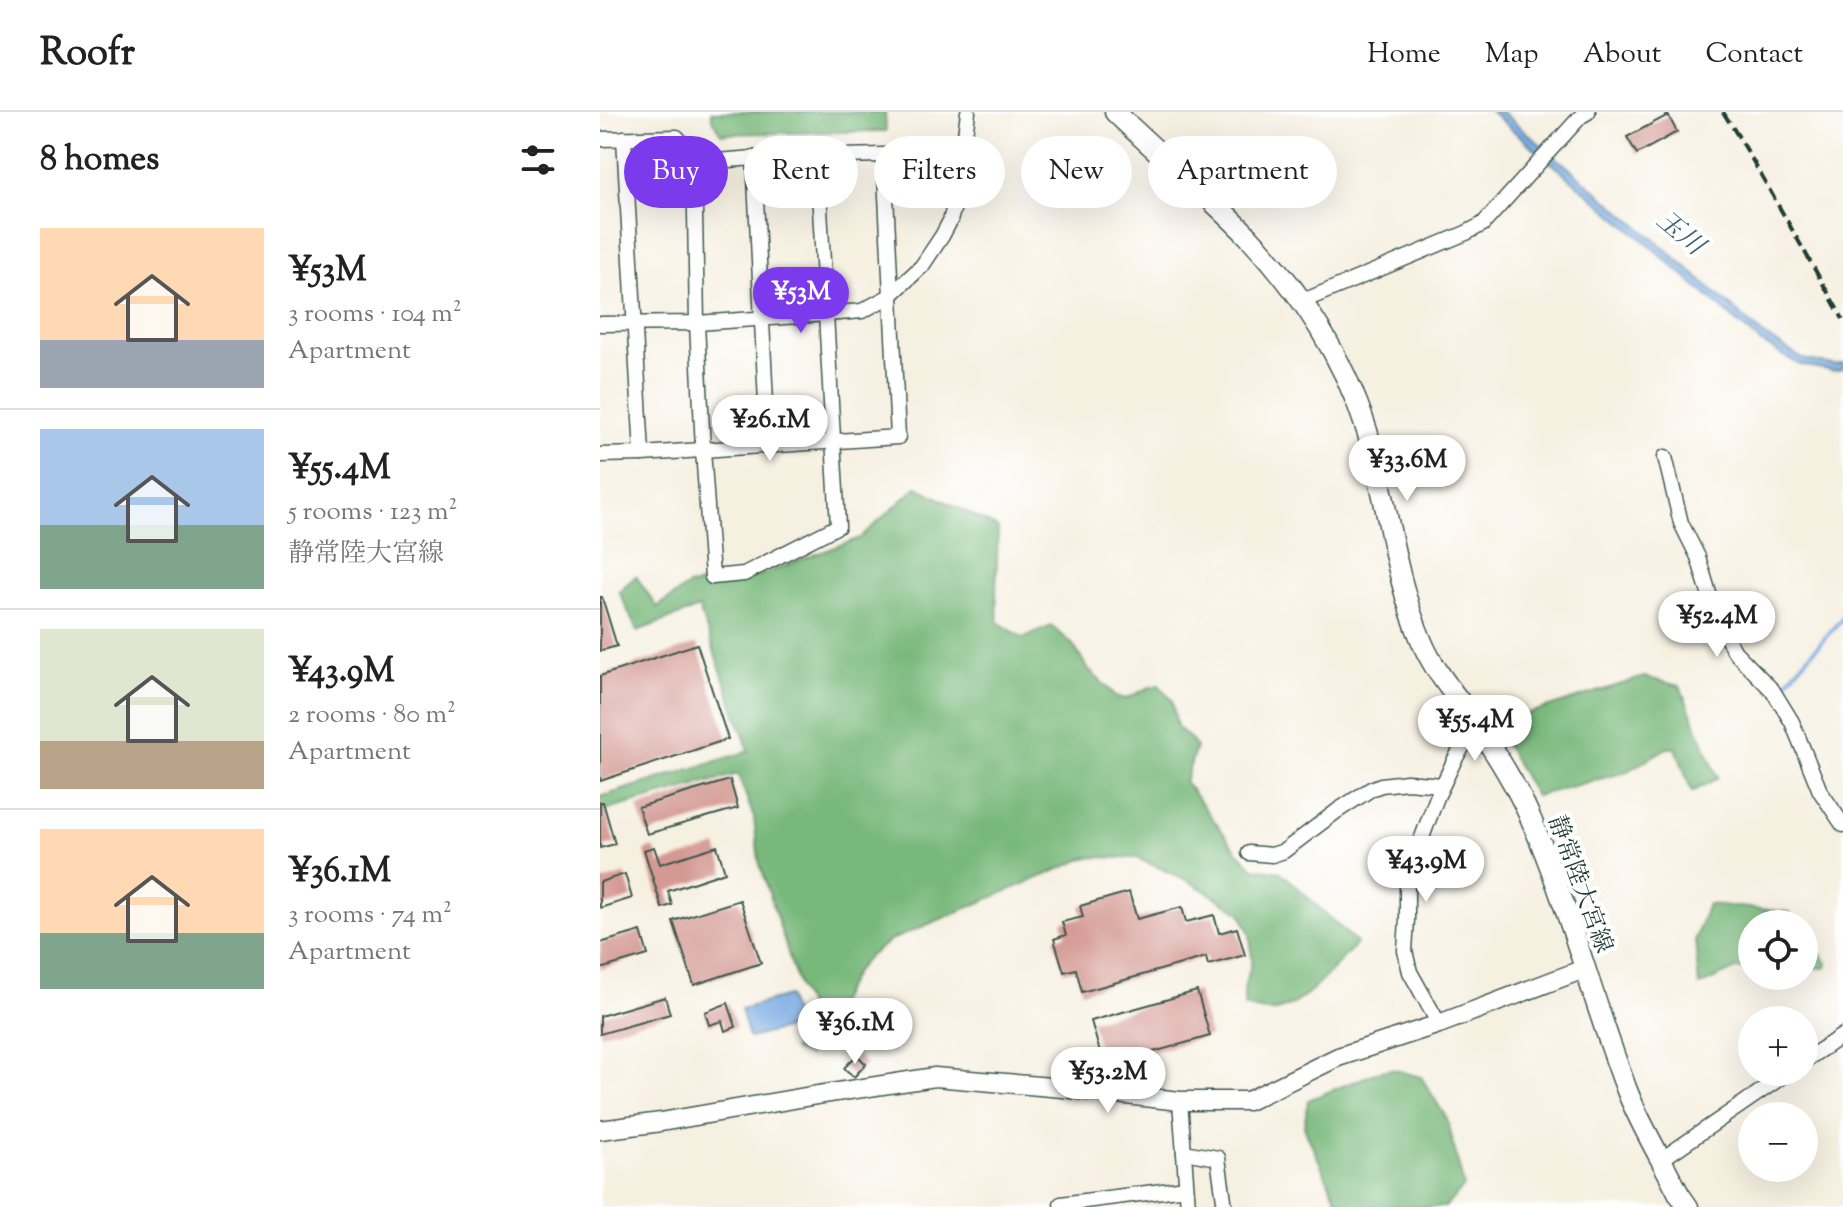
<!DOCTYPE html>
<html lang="en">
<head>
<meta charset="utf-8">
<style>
  :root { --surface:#fff; --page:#f6f6f6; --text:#222; --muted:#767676; --line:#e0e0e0; --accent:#7c3aed }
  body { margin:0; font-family:"Sorts Mill Goudy","Noto Serif JP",serif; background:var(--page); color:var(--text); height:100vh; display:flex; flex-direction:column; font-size:30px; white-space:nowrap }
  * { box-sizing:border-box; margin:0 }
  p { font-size:26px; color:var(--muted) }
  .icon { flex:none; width:44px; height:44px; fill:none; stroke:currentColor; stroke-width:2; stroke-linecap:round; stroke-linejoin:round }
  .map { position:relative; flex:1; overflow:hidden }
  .side { display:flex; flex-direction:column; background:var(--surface); width:600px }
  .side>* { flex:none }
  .guide { position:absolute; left:24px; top:24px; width:760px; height:72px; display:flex; gap:16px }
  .controls { position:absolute; left:1138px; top:798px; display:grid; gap:16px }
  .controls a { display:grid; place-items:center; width:80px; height:80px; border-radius:50%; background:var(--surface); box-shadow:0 8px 32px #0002; font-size:40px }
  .price { position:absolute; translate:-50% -68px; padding:0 18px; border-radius:28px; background:#fff; color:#222; font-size:26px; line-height:52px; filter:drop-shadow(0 2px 4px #0008) }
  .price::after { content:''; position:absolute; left:50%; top:48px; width:24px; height:18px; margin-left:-12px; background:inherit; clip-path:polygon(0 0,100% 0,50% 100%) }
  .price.selected { background:var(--accent); color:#fff }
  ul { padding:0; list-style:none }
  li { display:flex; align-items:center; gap:24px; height:200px; padding:0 40px }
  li+li { border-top:2px solid var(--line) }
  li span { display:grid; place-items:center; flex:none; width:224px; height:160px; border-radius:0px; color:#555 }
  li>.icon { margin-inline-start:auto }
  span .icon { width:96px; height:96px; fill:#fffc; stroke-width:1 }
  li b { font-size:34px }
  h2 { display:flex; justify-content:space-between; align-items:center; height:96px; padding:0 40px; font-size:34px }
  .tag { padding:0 28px; border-radius:36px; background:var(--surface); box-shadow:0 8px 32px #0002; font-size:28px; line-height:72px }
  .tag.selected { background:var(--accent); color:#fff }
  header { display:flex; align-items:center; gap:48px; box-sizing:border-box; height:112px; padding:0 40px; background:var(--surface); border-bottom:2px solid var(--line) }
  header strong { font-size:38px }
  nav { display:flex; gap:44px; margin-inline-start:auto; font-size:28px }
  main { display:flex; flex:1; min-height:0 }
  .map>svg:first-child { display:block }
  .forest { fill:#78b87a; stroke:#4c7a57; stroke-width:2 }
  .water { fill:#74a8e1; stroke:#4a728a; stroke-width:2 }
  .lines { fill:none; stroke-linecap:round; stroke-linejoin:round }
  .stream { stroke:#74a8e1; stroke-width:4 }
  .building { fill:#d49992 }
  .minor-casing { stroke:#3f584e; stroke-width:17 }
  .tertiary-casing { stroke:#3f584e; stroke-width:21 }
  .secondary-casing { stroke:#3f584e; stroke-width:23 }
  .minor { stroke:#fff; stroke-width:14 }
  .tertiary { stroke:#fff; stroke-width:18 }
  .secondary { stroke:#fff; stroke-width:20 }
  .rail { stroke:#1f3d34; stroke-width:4; stroke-dasharray:12 6; stroke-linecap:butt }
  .labels { text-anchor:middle; stroke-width:8; stroke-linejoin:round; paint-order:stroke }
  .street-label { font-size:24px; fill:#1f3d34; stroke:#fff }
  .water-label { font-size:26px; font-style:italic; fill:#3d6271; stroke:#fff }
</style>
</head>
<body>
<header>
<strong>Roofr</strong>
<nav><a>Home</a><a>Map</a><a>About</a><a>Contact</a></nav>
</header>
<main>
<section class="side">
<h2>8 homes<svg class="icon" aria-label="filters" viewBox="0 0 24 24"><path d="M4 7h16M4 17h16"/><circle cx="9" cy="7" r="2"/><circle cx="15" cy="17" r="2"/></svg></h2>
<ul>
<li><span style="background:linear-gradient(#ffd9b3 70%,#9aa5b1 0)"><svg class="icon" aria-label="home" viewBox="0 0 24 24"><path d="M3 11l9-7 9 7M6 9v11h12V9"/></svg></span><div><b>¥53M</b><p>3 rooms · 104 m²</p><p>Apartment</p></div></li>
<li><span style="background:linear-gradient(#a9c7e8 60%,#7fa58c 0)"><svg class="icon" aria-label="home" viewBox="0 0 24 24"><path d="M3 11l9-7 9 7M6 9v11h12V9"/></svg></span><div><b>¥55.4M</b><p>5 rooms · 123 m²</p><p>静常陸大宮線</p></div></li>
<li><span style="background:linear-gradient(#dfe7d0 70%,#b9a48a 0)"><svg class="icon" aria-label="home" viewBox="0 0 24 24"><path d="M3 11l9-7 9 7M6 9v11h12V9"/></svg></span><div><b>¥43.9M</b><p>2 rooms · 80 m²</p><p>Apartment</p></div></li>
<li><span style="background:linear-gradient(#ffd9b3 65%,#7fa58c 0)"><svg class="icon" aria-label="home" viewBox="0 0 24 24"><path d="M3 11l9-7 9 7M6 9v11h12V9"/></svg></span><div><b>¥36.1M</b><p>3 rooms · 74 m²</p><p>Apartment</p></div></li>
</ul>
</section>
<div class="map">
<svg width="1243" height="1095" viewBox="0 0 1243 1095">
  <rect width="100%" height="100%" fill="#fff"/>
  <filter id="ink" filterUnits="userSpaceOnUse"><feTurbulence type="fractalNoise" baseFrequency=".0125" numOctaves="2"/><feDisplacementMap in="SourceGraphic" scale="16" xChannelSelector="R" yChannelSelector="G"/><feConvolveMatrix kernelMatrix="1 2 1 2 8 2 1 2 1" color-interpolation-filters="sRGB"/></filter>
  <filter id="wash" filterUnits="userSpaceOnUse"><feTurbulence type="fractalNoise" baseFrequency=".006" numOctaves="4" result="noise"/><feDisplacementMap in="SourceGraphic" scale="32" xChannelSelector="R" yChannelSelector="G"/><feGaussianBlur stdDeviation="1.8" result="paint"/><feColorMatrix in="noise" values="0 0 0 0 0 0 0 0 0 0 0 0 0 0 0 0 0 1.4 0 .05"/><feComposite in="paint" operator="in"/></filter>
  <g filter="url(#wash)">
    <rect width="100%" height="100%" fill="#f6f0e1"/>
    <g class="forest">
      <path d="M111,0h174l1,19 -165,3 -9,-16z"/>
      <path d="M317,375l81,41 -2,64 2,30 25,16 29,-12 21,19 15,24 28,27 10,3 24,-12 9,-2 13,15 5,27 14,12 5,8 -11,35 53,70 16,16 27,4 76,71c-20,21 -53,63 -82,68 -9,2 -22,-3 -31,-5v-17l8,-28 -2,-27 -9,-21 -54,-33 -50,-22 -49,-1 -197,83 -23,17 -13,15 -46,84 -16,-6 18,-35 -12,-27 -40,-127 -5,-43 -16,-44 -138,38v-15l149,-46 -50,-143 -62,23 -18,-40 17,-15 21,31 31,-21 67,-9 105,-39z"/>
      <path d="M1044,565l36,9 38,92 -26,14 -16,-44h-9l-41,24 -91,24 -33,-57 2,-18z"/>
      <path d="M1108,792l81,8 9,12h-46v45h-16l-37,17 -4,-47z"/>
      <path d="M1204,820l23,31 -1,5h-22z"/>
      <path d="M792,957l29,8 26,42 17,68 -19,20h-105l-36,-80 4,-27 72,-29z"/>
    </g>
    <g class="water">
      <path d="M891,0h11l152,127 111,97 38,23 32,6 8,-2v6l-9,2 -34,-6 -40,-23 -111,-97z"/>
      <path d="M188,884l8,30 -47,12 -8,-29z"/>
    </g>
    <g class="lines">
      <path class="stream" d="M1182,575l61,-70"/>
    </g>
    <g id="blocks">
      <g class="building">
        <path d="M1068,3l9,17 -40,22 -10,-17z"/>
        <path d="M0,485h2l15,49 -17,5z"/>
        <path d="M97,532l31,95 -128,42v-105z"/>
        <path d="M130,668l8,28 -91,26 -9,-27z"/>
        <path d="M0,690h3l12,42 -15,4z"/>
        <path d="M117,734l8,26 -57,19 4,14 -10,3 -18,-58 10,-3 6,17z"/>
        <path d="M25,762l7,24 -32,10v-26z"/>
        <path d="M529,780l8,27 45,-12 4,15 28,-7 5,18 18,-5 8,27 -37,10 -2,-8 -124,35 -6,-23 -12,3 -10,-33 12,-4 -4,-13 21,-5 -3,-11z"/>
        <path d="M140,788l21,63 -67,22 -21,-64z"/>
        <path d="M41,819l7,24 -48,14v-26z"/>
        <path d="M597,879l13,45 -106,30 -13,-45z"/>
        <path d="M65,885l5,17 -70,20v-18z"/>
        <path d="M128,891l8,24 -11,4 -3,-10 -13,4 -4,-13z"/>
        <path d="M257,943l9,9 -12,13 -10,-9z"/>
      </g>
    </g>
  </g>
  <g filter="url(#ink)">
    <use href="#blocks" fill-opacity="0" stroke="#3f584e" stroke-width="2"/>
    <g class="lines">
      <g class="minor-casing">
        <g id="minor">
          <path d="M24,26l18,316"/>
          <path d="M0,27l77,-2 17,20 11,5 49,-4 130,-3 14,282 -256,17 -42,1"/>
          <path d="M94,45l3,166 6,127 9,127 32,-3 94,-48 -21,-370"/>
          <path d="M154,46l14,286"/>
          <path d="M703,189l163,-68 17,-9 98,-108 7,-4"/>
          <path d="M0,212l97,-1 130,-9 35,-3 28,-15 32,-30 20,-30 8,-15 7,-25 11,-84"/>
          <path d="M1065,345l16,66 17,34 20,66 17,29 38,39 19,31 28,69 23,34"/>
          <path d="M649,741l23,2 12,-4 53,-40 34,-22 10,-4 26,-3 35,3"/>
          <path d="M839,912l-29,-52 -5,-21 2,-32v-41l30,-81 18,-38 21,-34"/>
          <path d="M1204,949l39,-26"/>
          <path d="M580,989l8,106"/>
          <path d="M584,1040l34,6 7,49"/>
          <path d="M1062,1047l127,-87"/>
          <path d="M462,1095l-1,-3 125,-16"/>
        </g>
      </g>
      <g class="tertiary-casing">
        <path id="tertiary" d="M0,1018l61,-8 150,-26 124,-19 128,11 117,13h68l90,-44 101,-33 145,-55"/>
      </g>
      <g class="secondary-casing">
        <path id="secondary" d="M515,0c43,42 90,80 132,123 53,55 97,123 120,196 21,69 26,144 55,211 13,31 36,56 55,83 19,29 39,60 53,92 39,89 63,185 98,276 13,33 35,69 51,101l9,13"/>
      </g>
      <use href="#minor" class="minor"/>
      <use href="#tertiary" class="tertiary"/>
      <use href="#secondary" class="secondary"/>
      <path class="rail" d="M1123,0l22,35 98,172"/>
    </g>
  </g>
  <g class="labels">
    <g class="street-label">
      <text transform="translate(981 772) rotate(70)" y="8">静常陸大宮線</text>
    </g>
    <g class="water-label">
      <text transform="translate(1081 120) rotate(40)" y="9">玉川</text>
    </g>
  </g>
</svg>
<div class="controls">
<a><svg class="icon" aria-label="locate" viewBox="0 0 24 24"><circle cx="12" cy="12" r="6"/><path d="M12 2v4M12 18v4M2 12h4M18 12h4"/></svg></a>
<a>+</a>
<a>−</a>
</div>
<b class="price selected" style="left:201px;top:223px">¥53M</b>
<b class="price" style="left:170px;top:351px">¥26.1M</b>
<b class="price" style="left:807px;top:391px">¥33.6M</b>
<b class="price" style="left:1117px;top:547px">¥52.4M</b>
<b class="price" style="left:875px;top:651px">¥55.4M</b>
<b class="price" style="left:826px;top:792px">¥43.9M</b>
<b class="price" style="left:255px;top:954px">¥36.1M</b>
<b class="price" style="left:508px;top:1003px">¥53.2M</b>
<div class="guide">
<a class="tag selected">Buy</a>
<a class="tag">Rent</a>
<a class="tag">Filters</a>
<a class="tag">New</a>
<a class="tag">Apartment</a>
</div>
</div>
</main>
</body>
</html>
